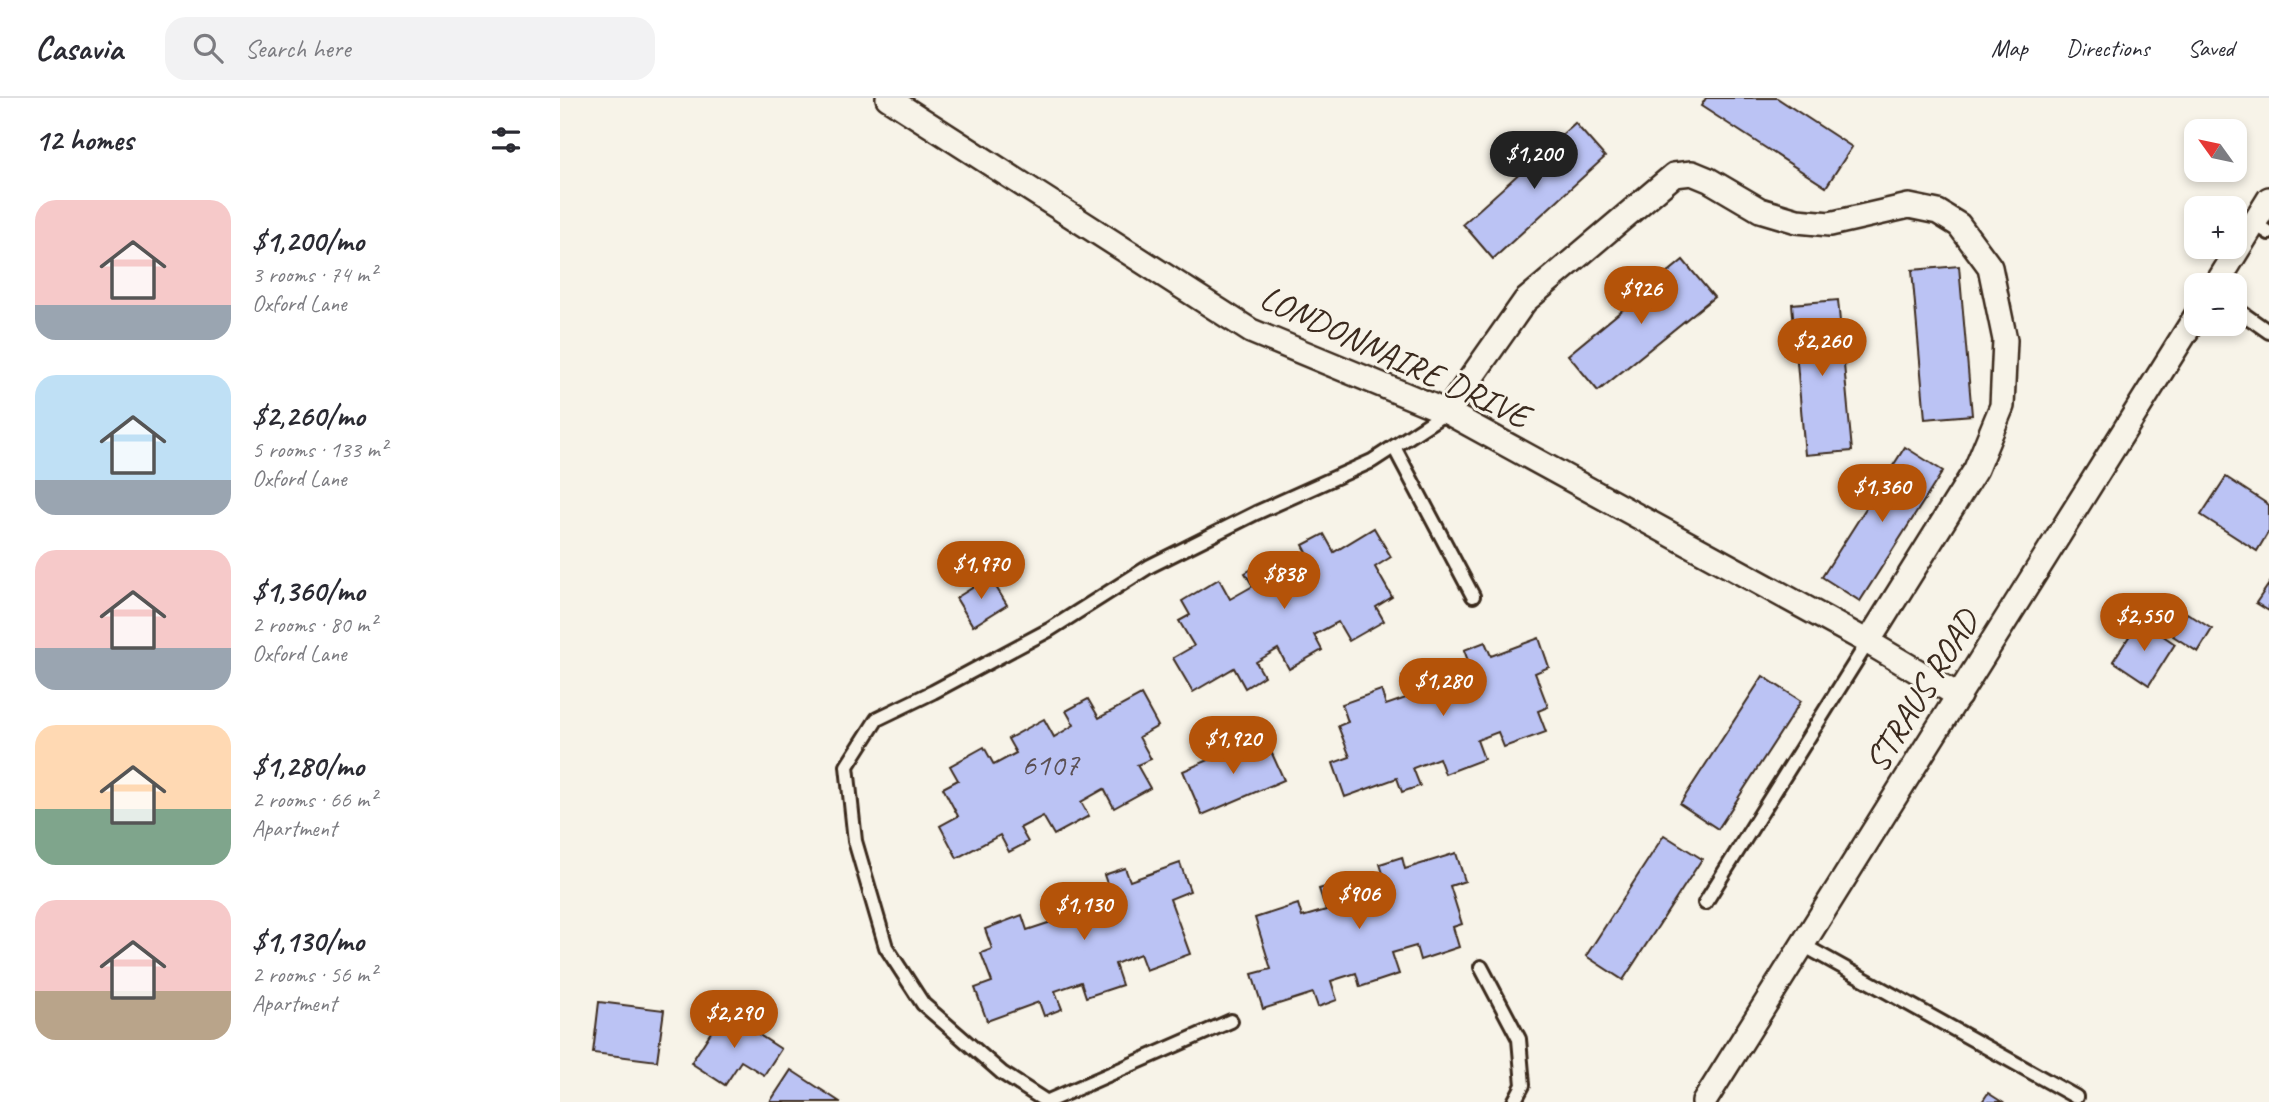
<!DOCTYPE html>
<html lang="en">
<head>
<meta charset="utf-8">
<style>
  :root { --surface:#fff; --page:#f2f2f3; --text:#2b2b33; --muted:#7c7c81; --line:#e1e1e2; --accent:#b45309 }
  body { margin:0; font-family:Caveat,sans-serif; background:var(--page); color:var(--text); height:100vh; display:flex; flex-direction:column; font-size:26px; white-space:nowrap }
  * { box-sizing:border-box; margin:0 }
  p { font-size:23px; color:var(--muted) }
  .icon { flex:none; width:38px; height:38px; fill:none; stroke:currentColor; stroke-width:2; stroke-linecap:round; stroke-linejoin:round }
  .map { position:relative; flex:1; overflow:hidden }
  .sheet { display:flex; flex-direction:column; background:var(--surface); width:560px }
  .sheet>* { flex:none }
  .needle { width:46px; rotate:303deg }
  .tools { position:absolute; left:1624px; top:21px; display:grid; gap:14px }
  .tools a { display:grid; place-items:center; width:63px; height:63px; border-radius:14px; background:var(--surface); box-shadow:0 4px 10px #0003; font-size:35px }
  .price { position:absolute; translate:-50% -60px; padding:0 16px; border-radius:24px; background:var(--accent); color:#fff; font-size:23px; line-height:46px; filter:drop-shadow(0 2px 4px #0008) }
  .price::after { content:''; position:absolute; left:50%; top:42px; width:21px; height:16px; margin-left:-10px; background:inherit; clip-path:polygon(0 0,100% 0,50% 100%) }
  .price.current { background:#222; color:#fff }
  ul { padding:0; list-style:none }
  li { display:flex; align-items:center; gap:21px; height:175px; padding:0 35px }
  li span { display:grid; place-items:center; flex:none; width:196px; height:140px; border-radius:21px; color:#555 }
  li>.icon { margin-inline-start:auto }
  span .icon { width:84px; height:84px; fill:#fffc; stroke-width:1 }
  li b { font-size:30px }
  h2 { display:flex; justify-content:space-between; align-items:center; height:84px; padding:0 35px; font-size:30px }
  header { display:flex; align-items:center; gap:42px; box-sizing:border-box; height:98px; padding:0 35px; background:var(--surface); border-bottom:2px solid var(--line) }
  header strong { font-size:33px }
  nav { display:flex; gap:38px; margin-inline-start:auto; font-size:24px }
  .search { width:490px; height:63px; background:var(--page); display:flex; align-items:center; gap:18px; box-sizing:border-box; padding:0 24px; border-radius:21px; color:var(--muted); font-size:26px }
  main { display:flex; flex:1; min-height:0 }
  .map>svg:first-child { display:block }
  .building { fill:#bbc3f4; stroke:#3b2a1e; stroke-width:2 }
  .lines { fill:none; stroke-linecap:round; stroke-linejoin:round }
  .service-casing { stroke:#3b2a1e; stroke-width:18 }
  .minor-casing { stroke:#3b2a1e; stroke-width:28 }
  .service { stroke:#f7f3e8; stroke-width:12 }
  .minor { stroke:#f7f3e8; stroke-width:23 }
  .labels { text-anchor:middle; stroke-width:6; stroke-linejoin:round; paint-order:stroke }
  .number-label { font-size:32px; fill:#5b5054 }
  .street-label { font-size:35px; fill:#3b2a1e; stroke:#f7f3e8 }
</style>
</head>
<body>
<header>
<strong>Casavia</strong>
<div class="search"><svg class="icon" aria-label="search" viewBox="0 0 24 24"><circle cx="10" cy="10" r="6"/><path d="M15 15l6 6"/></svg>Search here</div>
<nav><a>Map</a><a>Directions</a><a>Saved</a></nav>
</header>
<main>
<section class="sheet">
<h2>12 homes<svg class="icon" aria-label="filters" viewBox="0 0 24 24"><path d="M4 7h16M4 17h16"/><circle cx="9" cy="7" r="2"/><circle cx="15" cy="17" r="2"/></svg></h2>
<ul>
<li><span style="background:linear-gradient(#f6c9c9 75%,#9aa5b1 0)"><svg class="icon" aria-label="home" viewBox="0 0 24 24"><path d="M3 11l9-7 9 7M6 9v11h12V9"/></svg></span><div><b>$1,200/mo</b><p>3 rooms · 74 m²</p><p>Oxford Lane</p></div></li>
<li><span style="background:linear-gradient(#bfe0f5 75%,#9aa5b1 0)"><svg class="icon" aria-label="home" viewBox="0 0 24 24"><path d="M3 11l9-7 9 7M6 9v11h12V9"/></svg></span><div><b>$2,260/mo</b><p>5 rooms · 133 m²</p><p>Oxford Lane</p></div></li>
<li><span style="background:linear-gradient(#f6c9c9 70%,#9aa5b1 0)"><svg class="icon" aria-label="home" viewBox="0 0 24 24"><path d="M3 11l9-7 9 7M6 9v11h12V9"/></svg></span><div><b>$1,360/mo</b><p>2 rooms · 80 m²</p><p>Oxford Lane</p></div></li>
<li><span style="background:linear-gradient(#ffd9b3 60%,#7fa58c 0)"><svg class="icon" aria-label="home" viewBox="0 0 24 24"><path d="M3 11l9-7 9 7M6 9v11h12V9"/></svg></span><div><b>$1,280/mo</b><p>2 rooms · 66 m²</p><p>Apartment</p></div></li>
<li><span style="background:linear-gradient(#f6c9c9 65%,#b9a48a 0)"><svg class="icon" aria-label="home" viewBox="0 0 24 24"><path d="M3 11l9-7 9 7M6 9v11h12V9"/></svg></span><div><b>$1,130/mo</b><p>2 rooms · 56 m²</p><p>Apartment</p></div></li>
</ul>
</section>
<div class="map">
<svg width="1709" height="1004" viewBox="0 0 1709 1004">
  <rect width="100%" height="100%" fill="#f7f3e8"/>
  <filter id="ink" filterUnits="userSpaceOnUse"><feTurbulence type="fractalNoise" baseFrequency=".0143" numOctaves="2"/><feDisplacementMap in="SourceGraphic" scale="14" xChannelSelector="R" yChannelSelector="G"/><feConvolveMatrix kernelMatrix="1 2 1 2 8 2 1 2 1" color-interpolation-filters="sRGB"/></filter>
  <g filter="url(#ink)">
    <g class="building">
      <path d="M1146,0h71l75,49 -26,40 -125,-81z"/>
      <path d="M1015,25l30,34 -112,102 -30,-35z"/>
      <path d="M1123,162l31,37 -116,94 -30,-36z"/>
      <path d="M1399,168l13,149 -47,4 -13,-149z"/>
      <path d="M1278,202l14,151 -47,4 -13,-151z"/>
      <path d="M1345,349l38,24 -83,130 -38,-24z"/>
      <path d="M1666,379l43,28v26l-12,20 -56,-36z"/>
      <path d="M814,430l17,29 -16,10 17,30 -16,10 8,14 -35,20 -11,-19 -24,13 8,15 -33,19 -11,-20 -22,13 8,14 -19,12 -11,-20 -41,24 -20,-34 21,-12 -15,-25 11,-6 -8,-14 37,-22 11,20 23,-13 -8,-13 34,-20 11,19 21,-12 -8,-15 21,-11 10,18z"/>
      <path d="M430,479l17,28 -34,21 -17,-28z"/>
      <path d="M1709,486v27l-13,-8z"/>
      <path d="M1627,515l25,16 -14,23 -25,-16z"/>
      <path d="M1580,522l35,24 -26,41 -36,-24z"/>
      <path d="M979,540l10,29 -14,6 13,34 -10,4 8,21 -42,15 -6,-15 -21,8 7,19 -39,15 -6,-16 -26,10 7,18 -18,6 -5,-14 -52,19 -12,-34 17,-6 -12,-31 10,-4 -6,-18 39,-14 5,15 23,-8 -7,-20 39,-14 6,15 24,-9 -7,-19 21,-8 6,14z"/>
      <path d="M1203,578l38,25 -83,128 -38,-25z"/>
      <path d="M581,597l17,31 -19,11 12,22 -14,6 13,23 -36,20 -10,-19 -23,13 8,14 -35,19 -11,-19 -23,12 8,14 -19,10 -9,-17 -43,23 -17,-32 18,-10 -15,-28 15,-8 -8,-14 34,-19 10,18 22,-12 -8,-14 36,-20 10,18 20,-12 -8,-14 22,-12 11,19z"/>
      <path d="M704,638l20,44 -82,35 -19,-44z"/>
      <path d="M1104,737l38,24 -79,121 -37,-24z"/>
      <path d="M896,755l9,28 -15,5 12,38 -9,3 6,20 -39,13 -4,-14 -24,7 7,21 -39,13 -4,-14 -25,8 6,19 -19,7 -5,-14 -50,16 -11,-35 19,-5 -16,-51 43,-14 4,13 24,-7 -7,-21 38,-12 5,14 24,-8 -6,-19 22,-7 3,12z"/>
      <path d="M620,765l10,28 -20,8 20,55 -44,16 -6,-16 -25,10 7,21 -36,12 -5,-15 -26,9 7,18 -18,7 -5,-14 -52,19 -12,-33 17,-6 -11,-29 11,-4 -7,-20 37,-14 5,15 24,-8 -7,-21 37,-14 6,17 24,-9 -7,-20 21,-7 5,13z"/>
      <path d="M39,904l65,8 -7,51 -64,-8z"/>
      <path d="M164,914l57,37 -17,26 -23,-14 -16,24 -34,-22z"/>
      <path d="M231,972l49,32h-70z"/>
      <path d="M1428,995l14,9h-20z"/>
    </g>
    <g class="lines">
      <g class="service-casing">
        <g id="service">
          <path d="M1694,125l15,10"/>
          <path d="M1675,210l34,24"/>
          <path d="M834,349l79,149"/>
          <path d="M1145,805l163,-261"/>
          <path d="M1243,847l273,152"/>
          <path d="M921,869l38,72 4,46 -9,17"/>
          <path d="M486,1004l185,-81"/>
          <path d="M487,1004l-45,-29 -79,-69 -37,-57 -31,-106 -8,-75 30,-47 56,-27 116,-62 101,-64 106,-53 116,-52 75,-49"/>
        </g>
      </g>
      <g class="minor-casing">
        <g id="minor">
          <path d="M328,0l363,233 196,81 421,230 91,54"/>
          <path d="M1656,187l53,-86"/>
          <path d="M887,314l78,-111 149,-126 18,-2 17,7 51,30 37,11 33,3 79,-18 29,6 21,13 31,42 15,73 -3,66 -26,63 -108,173"/>
          <path d="M1144,1004l492,-786"/>
        </g>
      </g>
      <use href="#service" class="service"/>
      <use href="#minor" class="minor"/>
    </g>
  </g>
  <g class="labels">
    <g class="number-label">
      <text x="490" y="677">6107</text>
    </g>
    <g class="street-label">
      <text transform="translate(835 258) rotate(25)" y="12">LONDONNAIRE DRIVE</text>
      <text transform="translate(1361 593) rotate(-58)" y="12">STRAUS ROAD</text>
    </g>
  </g>
</svg>
<div class="tools">
<a><svg class="needle" viewBox="-14 -14 28 28"><path d="M0-13l5 13h-10z" fill="#e53935"/><path d="M0 13l5-13h-10z" fill="#7c7c81"/></svg></a>
<a>+</a>
<a>−</a>
</div>
<b class="price current" style="left:974px;top:93px">$1,200</b>
<b class="price" style="left:1081px;top:228px">$926</b>
<b class="price" style="left:1262px;top:280px">$2,260</b>
<b class="price" style="left:1322px;top:426px">$1,360</b>
<b class="price" style="left:421px;top:503px">$1,970</b>
<b class="price" style="left:724px;top:513px">$838</b>
<b class="price" style="left:1584px;top:555px">$2,550</b>
<b class="price" style="left:883px;top:620px">$1,280</b>
<b class="price" style="left:673px;top:678px">$1,920</b>
<b class="price" style="left:799px;top:833px">$906</b>
<b class="price" style="left:524px;top:844px">$1,130</b>
<b class="price" style="left:174px;top:952px">$2,290</b>
</div>
</main>
</body>
</html>
